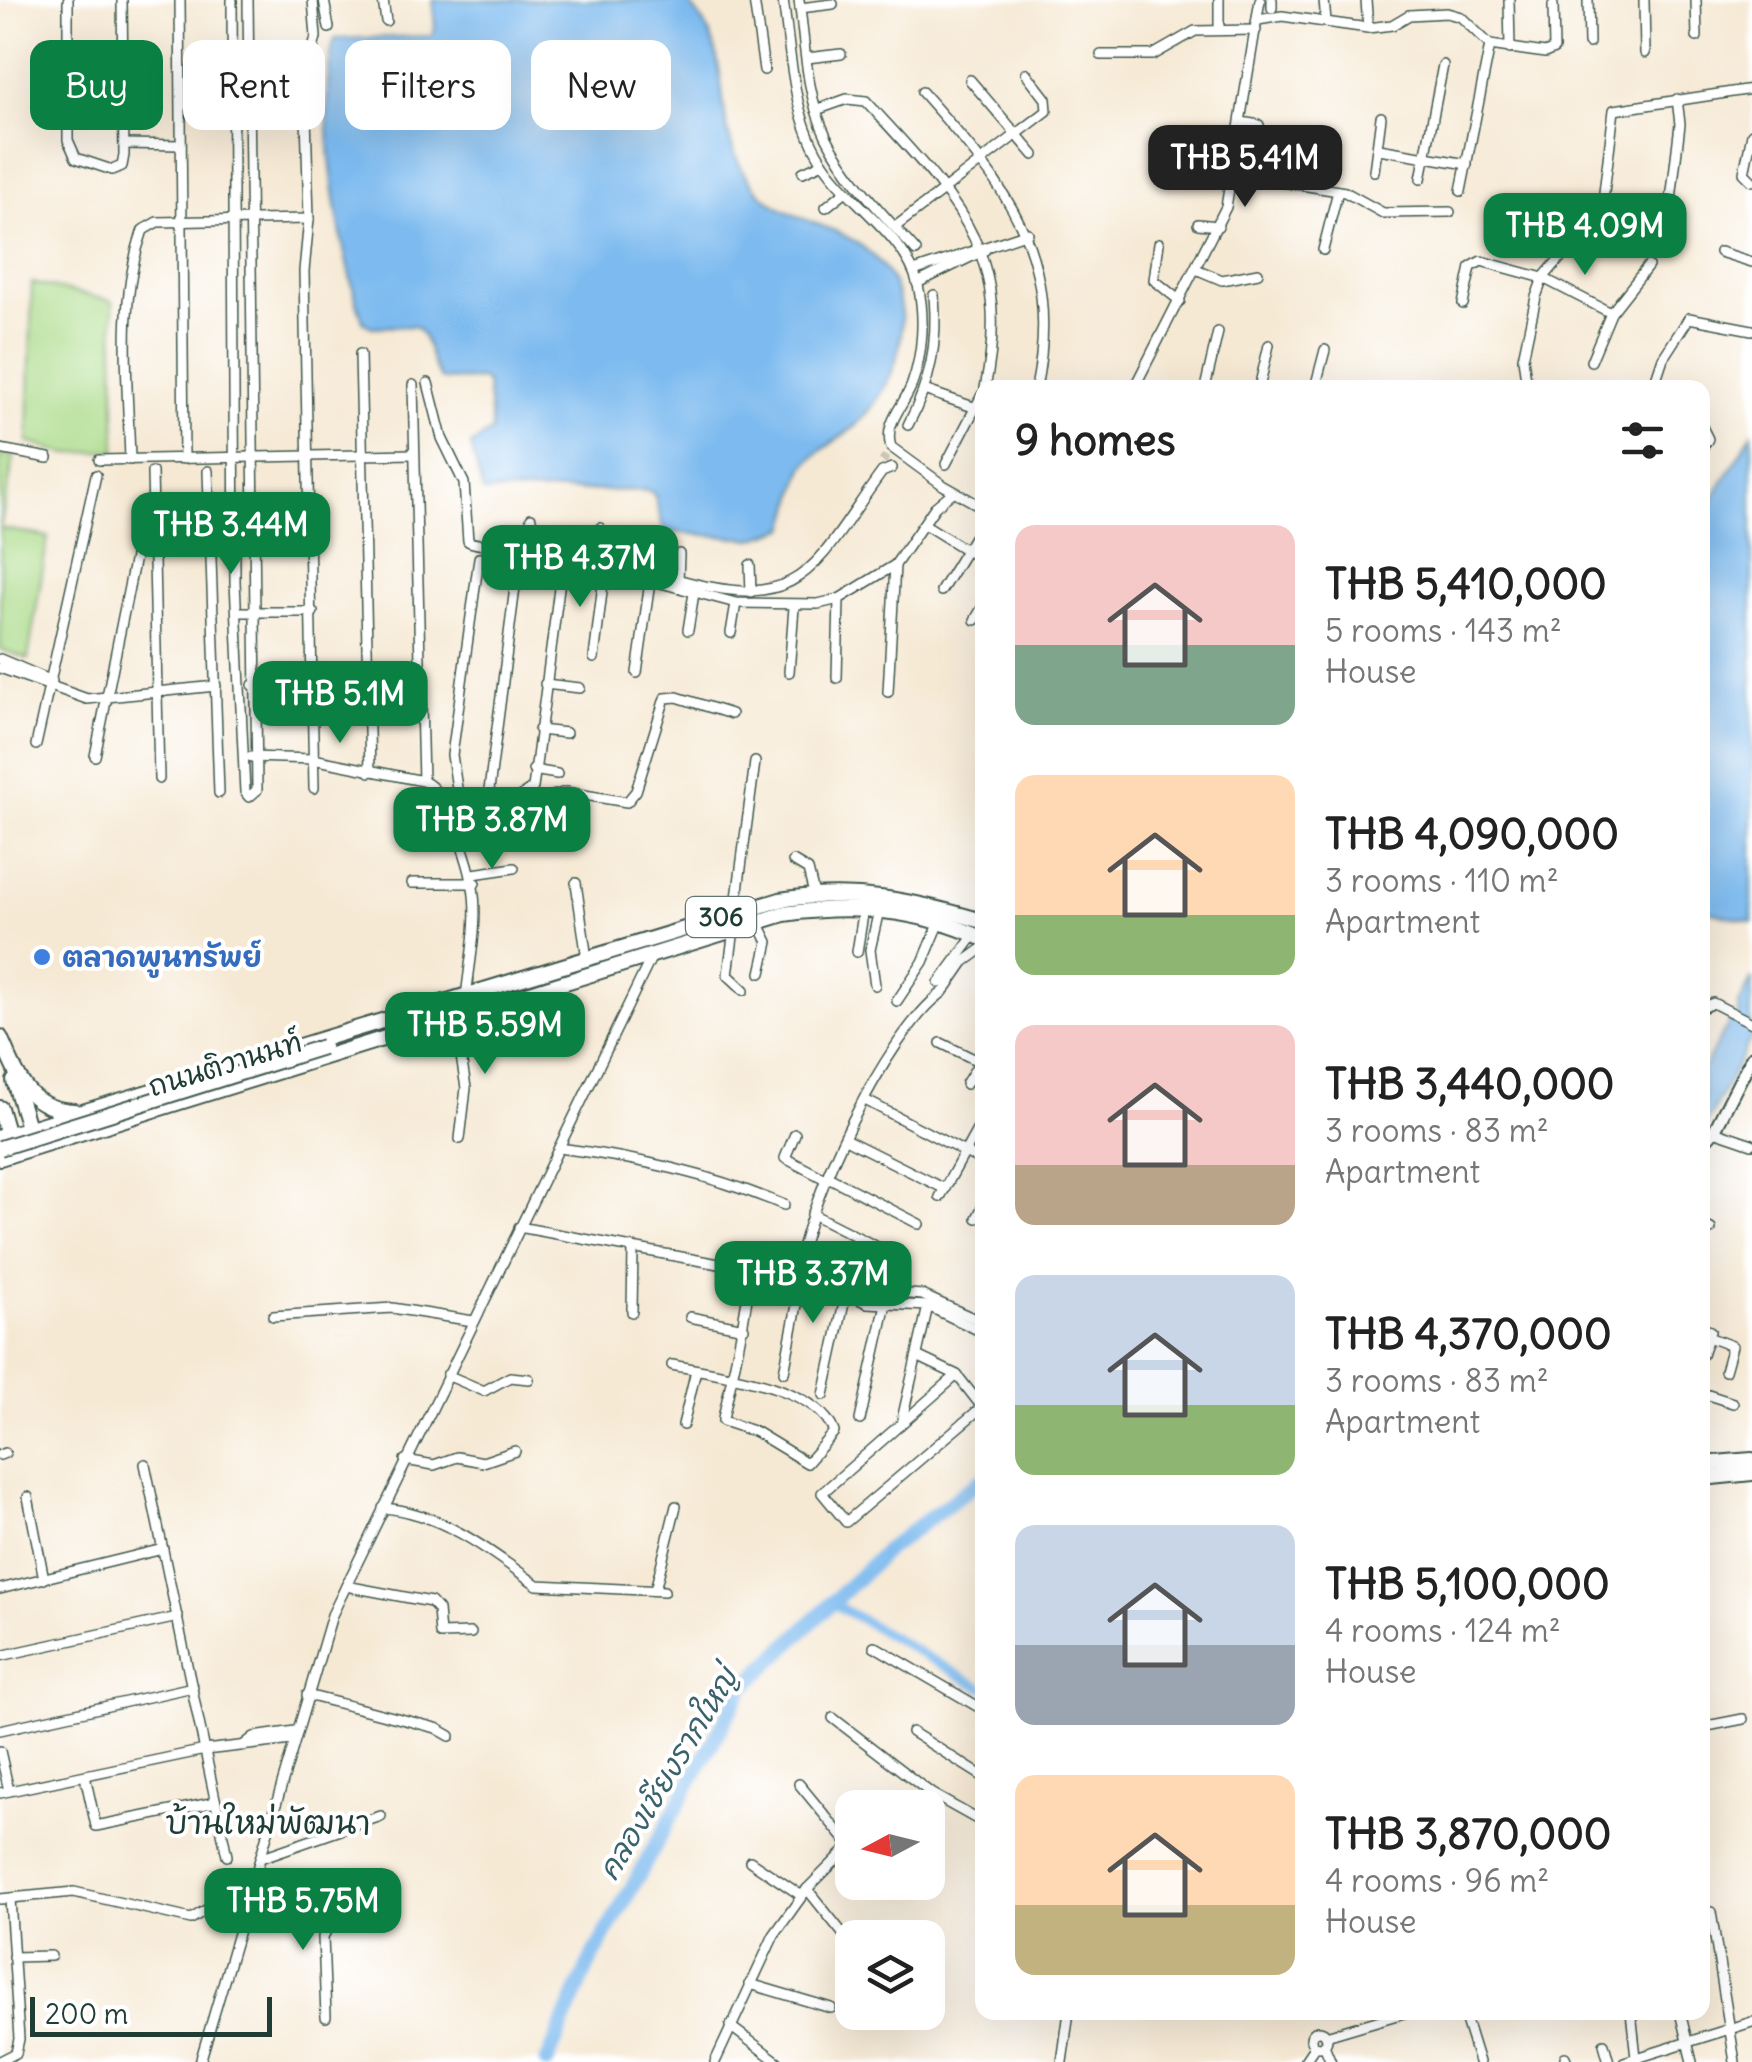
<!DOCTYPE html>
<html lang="en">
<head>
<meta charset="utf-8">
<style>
  :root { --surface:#fff; --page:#f6f6f6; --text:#222; --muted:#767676; --accent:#0b8043 }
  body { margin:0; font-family:Delius,"Playpen Sans Thai",sans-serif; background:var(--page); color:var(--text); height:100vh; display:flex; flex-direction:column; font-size:38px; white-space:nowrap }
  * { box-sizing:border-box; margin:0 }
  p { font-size:32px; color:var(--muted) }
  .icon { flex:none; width:55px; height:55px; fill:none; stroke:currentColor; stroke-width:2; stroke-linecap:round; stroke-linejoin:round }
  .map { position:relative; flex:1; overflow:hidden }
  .details { position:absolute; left:975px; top:380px; width:735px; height:1640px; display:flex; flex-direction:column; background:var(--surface); border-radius:20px; box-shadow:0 10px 40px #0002 }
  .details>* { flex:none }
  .banner { position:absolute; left:30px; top:40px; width:795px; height:90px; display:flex; gap:20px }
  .needle { width:65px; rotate:263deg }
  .fabs { position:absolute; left:835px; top:1790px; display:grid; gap:20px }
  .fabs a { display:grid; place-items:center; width:110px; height:110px; border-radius:20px; background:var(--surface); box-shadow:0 10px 40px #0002; font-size:50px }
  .scale { position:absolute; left:30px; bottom:25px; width:242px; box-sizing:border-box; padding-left:10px; border:5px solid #1f3d34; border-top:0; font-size:28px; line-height:35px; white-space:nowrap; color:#1f3d34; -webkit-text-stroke:8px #fff; paint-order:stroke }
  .price { position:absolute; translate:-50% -85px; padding:0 22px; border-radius:20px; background:var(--accent); color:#fff; font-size:32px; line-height:65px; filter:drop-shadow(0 2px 5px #0008) }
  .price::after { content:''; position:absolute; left:50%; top:60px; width:30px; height:22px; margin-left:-15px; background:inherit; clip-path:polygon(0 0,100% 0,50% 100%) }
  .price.on { background:#222; color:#fff }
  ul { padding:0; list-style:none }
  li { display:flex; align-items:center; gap:30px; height:250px; padding:0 40px }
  li span { display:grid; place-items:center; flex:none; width:280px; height:200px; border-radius:20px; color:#555 }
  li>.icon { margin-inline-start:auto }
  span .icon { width:120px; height:120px; fill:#fffc; stroke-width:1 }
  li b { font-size:42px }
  h2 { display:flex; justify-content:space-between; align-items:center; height:120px; padding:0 40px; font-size:42px }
  .chip { padding:0 35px; border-radius:20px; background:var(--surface); box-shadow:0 10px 40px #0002; font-size:35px; line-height:90px }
  .chip.on { background:var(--accent); color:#fff }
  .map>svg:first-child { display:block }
  .green { fill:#abdb89; stroke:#658c5e; stroke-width:2.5 }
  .water { fill:#7bbaef; stroke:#4d7c92; stroke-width:2.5 }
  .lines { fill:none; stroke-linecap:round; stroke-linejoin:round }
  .canal { stroke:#7bbaef; stroke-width:9 }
  .river { stroke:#7bbaef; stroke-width:15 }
  .minor-tunnel { stroke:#cbc7b4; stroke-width:9; stroke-dasharray:9 4.5; stroke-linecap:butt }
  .minor-casing { stroke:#3f574c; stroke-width:12 }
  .tertiary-casing { stroke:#3f574c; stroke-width:15 }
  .primary-casing { stroke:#3f574c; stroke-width:18 }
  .minor { stroke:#fff; stroke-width:9 }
  .tertiary { stroke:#fff; stroke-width:11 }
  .primary { stroke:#fff; stroke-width:14 }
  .primary-bridge-casing { stroke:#3f574c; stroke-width:18; stroke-linecap:butt }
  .primary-bridge { stroke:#fff; stroke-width:14 }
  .shop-dot { fill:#3f7fe0; stroke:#fff; stroke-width:4 }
  .labels { text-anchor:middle; stroke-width:8; stroke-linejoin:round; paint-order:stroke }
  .shield { fill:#fff; stroke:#627771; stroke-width:2.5 }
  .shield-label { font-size:25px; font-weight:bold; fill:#1f3d34 }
  .shop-label { font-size:28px; font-weight:bold; fill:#366cbe; stroke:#fff; text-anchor:start }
  .street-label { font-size:28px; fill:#1f3d34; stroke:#fff }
  .water-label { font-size:30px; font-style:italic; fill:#3b626c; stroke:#fff }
  .quarter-label { font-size:32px; fill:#1f3d34; stroke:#fff }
</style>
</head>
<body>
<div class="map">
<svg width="1752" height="2062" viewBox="0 0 1752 2062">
  <rect width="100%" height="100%" fill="#fff"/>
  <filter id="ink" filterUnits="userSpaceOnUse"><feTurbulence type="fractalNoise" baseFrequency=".01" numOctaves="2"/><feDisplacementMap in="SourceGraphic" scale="20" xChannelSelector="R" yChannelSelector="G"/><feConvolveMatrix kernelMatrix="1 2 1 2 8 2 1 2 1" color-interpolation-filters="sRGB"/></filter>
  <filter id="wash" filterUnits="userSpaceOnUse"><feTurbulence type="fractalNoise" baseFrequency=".0048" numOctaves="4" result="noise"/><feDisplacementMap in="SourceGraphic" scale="40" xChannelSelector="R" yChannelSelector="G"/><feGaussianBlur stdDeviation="2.25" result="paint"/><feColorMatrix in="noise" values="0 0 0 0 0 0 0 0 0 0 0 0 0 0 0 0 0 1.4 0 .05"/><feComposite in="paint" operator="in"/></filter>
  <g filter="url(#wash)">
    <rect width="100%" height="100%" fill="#f6e9d4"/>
    <g class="green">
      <path d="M32,283l81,18 3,149 -50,4 -38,-12z"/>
      <path d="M0,454l14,3 -14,71 48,9 -20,122 -28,-10z"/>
    </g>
    <g class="water">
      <path d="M433,0h252c55,52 22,115 60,174 31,50 78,42 119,74 61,47 40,132 -9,178 -14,13 -45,28 -52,44 -7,16 -10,40 -17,58l-33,11 -83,-7 -7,-5 -9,-33 -7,-4 -164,2 -12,-47 21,-14 -5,-47 -5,-5 -40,1c-15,-17 -10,-40 -28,-54l-42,1 -8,-4c-24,-63 -50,-221 -29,-284l96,-3 4,-7z"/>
      <path d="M1752,433v489l-49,-12v-394z"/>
      <path d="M1752,978l-2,62 -47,90v-61l27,-48 9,-2v-15z"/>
    </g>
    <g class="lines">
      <path class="canal" d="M832,1603l150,85"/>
      <path class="river" d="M547,2062l41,-96 155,-278 145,-139 94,-70"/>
    </g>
  </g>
  <g filter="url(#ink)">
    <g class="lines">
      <path class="minor-tunnel" d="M883,462l3,-6"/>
      <g class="minor-casing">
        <g id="minor">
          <path d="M68,0v140l8,18 36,12 10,-4 2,-11 -2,-155"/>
          <path d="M180,0l4,459"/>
          <path d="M232,0l3,582 10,210 4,5 8,-7 -9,-790"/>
          <path d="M313,0l3,37 -11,44 4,138 -5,52 10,517"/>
          <path d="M324,0l5,28"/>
          <path d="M383,0l3,21"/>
          <path d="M754,0l10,70"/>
          <path d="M783,0c8,53 9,118 41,164 26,40 82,72 94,121 7,31 5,68 -6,99 -7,21 -29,39 -21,63l52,38 39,22"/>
          <path d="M799,0c6,44 7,95 27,136 21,42 58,79 90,115"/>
          <path d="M1219,0v30"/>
          <path d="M1324,0l2,22"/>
          <path d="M1366,0l2,28"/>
          <path d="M1509,0l1,49"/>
          <path d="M1588,0l1,43"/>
          <path d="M1644,0l1,53"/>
          <path d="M1696,0l1,37"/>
          <path d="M800,8l33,-4"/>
          <path d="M1272,8v-8"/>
          <path d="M1258,20l24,-4 86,12 24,-3 17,-10 38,-2 14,4 29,28 55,8 9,-4 -1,-44"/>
          <path d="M1101,55h52l42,-24 61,-1"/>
          <path d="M807,58l34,-4"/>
          <path d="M970,80l64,75"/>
          <path d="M922,92c83,93 141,162 114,296"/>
          <path d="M816,110l31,-11 19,2c87,96 148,147 119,287"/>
          <path d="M1241,122l18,3"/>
          <path d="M1752,134l-8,39 8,8"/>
          <path d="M124,144l57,1"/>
          <path d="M1379,149l88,15"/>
          <path d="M1374,171l7,-54"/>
          <path d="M803,172l20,-9"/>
          <path d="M1232,174l113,18 38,21 67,-1"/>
          <path d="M1421,179l22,-114"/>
          <path d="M1461,191l29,-146"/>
          <path d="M826,207l20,-16"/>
          <path d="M1198,224l20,2"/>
          <path d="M1668,225l12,-101 -3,-25"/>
          <path d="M895,227l152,-116 -1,-12 -20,-26"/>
          <path d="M1159,243l-5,37 26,21"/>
          <path d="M1323,250l15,-59"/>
          <path d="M1720,252l32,10"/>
          <path d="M1196,269l26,11 36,-7"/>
          <path d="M914,271l114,-38"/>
          <path d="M917,283l68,-33"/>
          <path d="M1463,304l8,-37 10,-6 62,17 68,35"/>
          <path d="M360,354l10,418"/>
          <path d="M1591,361l20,-48 37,-47"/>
          <path d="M428,383l14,55 22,45 4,58c15,9 96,4 122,8 30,6 58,22 87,30 130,37 138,-16 205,-107l10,-4"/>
          <path d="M413,385l10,396"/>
          <path d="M1134,388l92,-181 34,-207"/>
          <path d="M1205,388l13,-56"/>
          <path d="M1259,388l10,-43"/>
          <path d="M1315,388l10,-38"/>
          <path d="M1527,388l-4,-30 13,-61 7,-19 59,-69 12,-99 138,-21"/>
          <path d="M1653,388l10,-30 26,-40 63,12"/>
          <path d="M924,390l58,20"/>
          <path d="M908,425c23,-43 30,-82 26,-130"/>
          <path d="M1702,427l6,12 -6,9"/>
          <path d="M0,449l48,9"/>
          <path d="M99,460l315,-6"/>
          <path d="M130,460c-2,-77 -13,-157 13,-230l14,-8 152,-3"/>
          <path d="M946,464l36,-69"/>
          <path d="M208,471l11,322"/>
          <path d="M152,472l7,307"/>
          <path d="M531,518l3,26"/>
          <path d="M924,524l58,36"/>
          <path d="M600,528l1,24"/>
          <path d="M563,557l-30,231 -17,12 -49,8 -9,-13 -6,-40 27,-197 84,-1 173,46 82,1 21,-5 56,-34 40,-58 18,-15"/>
          <path d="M750,565l1,27"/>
          <path d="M678,580l1,-26"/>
          <path d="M941,591l41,-67"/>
          <path d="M237,612h76"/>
          <path d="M975,620l7,-12"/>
          <path d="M688,630l6,-37"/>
          <path d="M731,633l5,-30"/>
          <path d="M594,658l11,-91"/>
          <path d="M0,659l52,22"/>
          <path d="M0,668l87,31 129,-13"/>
          <path d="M789,672l5,-65"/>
          <path d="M637,673l13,-91"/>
          <path d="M837,678l2,-79"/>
          <path d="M545,684l35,4"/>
          <path d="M253,685l167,-2"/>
          <path d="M888,692l7,-127"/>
          <path d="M539,730l27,3"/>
          <path d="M36,745l60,-270"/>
          <path d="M95,756l42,-209 12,-31"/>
          <path d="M251,757l62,2 110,22c16,7 23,27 30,43 32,72 22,98 13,173"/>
          <path d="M533,770l24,4"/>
          <path d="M487,806l32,-250"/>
          <path d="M454,825l112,-33 61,10 9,-11 29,-93 12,-1 54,17"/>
          <path d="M793,861l15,9 6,24"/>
          <path d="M473,874l41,-6"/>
          <path d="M412,883h63"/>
          <path d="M576,883l11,76"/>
          <path d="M735,913l20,-151"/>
          <path d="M758,922l10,20 -7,31"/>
          <path d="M734,929l-6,46 16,15"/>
          <path d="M857,952l7,-44"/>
          <path d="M939,983l36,-49"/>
          <path d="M875,985l-5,-35 9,-40"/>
          <path d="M946,988l18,-26 18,-13"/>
          <path d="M897,1001l26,-39 17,-40"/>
          <path d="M1702,1008l11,-5 39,20"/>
          <path d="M455,1018l11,70 -6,51"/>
          <path d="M941,1043l39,19"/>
          <path d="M966,1084l15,-24"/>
          <path d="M865,1100l117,61"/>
          <path d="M1714,1131l38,13"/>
          <path d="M795,1134l-10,24 42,22"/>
          <path d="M845,1139l100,50"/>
          <path d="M559,1148c79,10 151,26 225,57"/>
          <path d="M828,1177l91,47"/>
          <path d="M940,1197l42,-76"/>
          <path d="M812,1214l91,46"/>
          <path d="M977,1218l5,-10"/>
          <path d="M1702,1225l9,4"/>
          <path d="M519,1227l232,43 46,1 70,32 61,3 52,25"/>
          <path d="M799,1256l62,34 61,5 60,27"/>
          <path d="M797,1271c12,-72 87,-235 146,-279"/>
          <path d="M632,1312l1,-62"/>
          <path d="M273,1316l119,-8 81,13"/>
          <path d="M690,1317l54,11"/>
          <path d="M1702,1327l8,4 -8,24"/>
          <path d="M1708,1337l24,9 -7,25"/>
          <path d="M917,1356l40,19 25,32 -136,115 -24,-29 135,-118"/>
          <path d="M672,1365c44,9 145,19 162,67l-27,31 -51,-31 -33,-11v-3c11,-49 22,-98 28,-148"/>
          <path d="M784,1372l19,-98"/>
          <path d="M447,1375l37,16 26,-14 19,2"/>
          <path d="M1702,1393l31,10"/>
          <path d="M824,1395l22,-101"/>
          <path d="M860,1420l26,-116"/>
          <path d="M901,1424l27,-118"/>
          <path d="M683,1425l13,-55"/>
          <path d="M0,1455l5,-2"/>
          <path d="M405,1460l29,5 23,-8 26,5 32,-11"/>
          <path d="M145,1464l82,392"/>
          <path d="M28,1497l16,82"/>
          <path d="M383,1508c58,4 109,44 154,77l127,6"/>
          <path d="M346,1586l85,16 7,8 2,24 31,-1"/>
          <path d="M0,1589l163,-40"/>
          <path d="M655,1590l21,-84"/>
          <path d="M874,1646l108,63"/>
          <path d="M0,1656l178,-39"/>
          <path d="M307,1695l129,33 14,8"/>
          <path d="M833,1718l99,76 50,28"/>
          <path d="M1702,1727l41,-8"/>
          <path d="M0,1730l193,-43"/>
          <path d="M912,1732l70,44"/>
          <path d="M244,1745l10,-8 41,-6"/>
          <path d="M0,1751l9,40"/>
          <path d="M85,1776l11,50 120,-24"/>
          <path d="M0,1793l205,-43 87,-10"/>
          <path d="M260,1858l121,-42"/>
          <path d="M750,1861l52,35"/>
          <path d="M807,1889l45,56"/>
          <path d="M0,1899l74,-7 117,27 31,-19 26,-3"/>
          <path d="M245,1905l64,-6 74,8"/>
          <path d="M1711,1912l24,150"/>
          <path d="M13,1957l38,-1"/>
          <path d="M750,1984l81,24"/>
          <path d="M1631,2012l5,45"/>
          <path d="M1680,2012l12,50"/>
          <path d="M326,2017l-3,-80 18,-34"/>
          <path d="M1465,2017l14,45"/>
          <path d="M730,2026l48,36"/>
          <circle cx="1319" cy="2039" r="8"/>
          <path d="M1326,2036l81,-24"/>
          <path d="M1604,2044l5,18"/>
          <path d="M1324,2045l7,17"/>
          <path d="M1565,2057l2,5"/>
          <path d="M0,2061l16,-8 3,-14 -9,-140"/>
          <path d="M200,2062l132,-447 320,-659"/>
          <path d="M715,2062l59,-127 33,-46 43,-43 -51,-62"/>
          <path d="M1062,2062l7,-50"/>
          <path d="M1304,2062l11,-16"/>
          <path d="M1624,2062l128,-40"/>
        </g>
      </g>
      <g class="tertiary-casing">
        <path id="tertiary" d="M1702,1144l12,-13 38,-74"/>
      </g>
      <g class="primary-casing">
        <g id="primary">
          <path d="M0,1037c18,39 26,72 74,74"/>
          <path d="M14,1081l17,56"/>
          <path d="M0,1108l9,31"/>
          <path d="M0,1137l780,-237c72,-12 133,0 202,21"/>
          <path d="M0,1158l784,-244c69,-10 134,-5 198,24"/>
          <path d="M1702,1464l50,-4"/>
          <path d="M1702,1478l50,-5"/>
        </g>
      </g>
      <use href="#minor" class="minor"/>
      <use href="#tertiary" class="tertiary"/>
      <use href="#primary" class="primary"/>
      <g class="primary-bridge-casing">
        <path id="primary-bridge" d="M0,1148l323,-101"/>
      </g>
      <use href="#primary-bridge" class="primary-bridge"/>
    </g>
  </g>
  <circle class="shop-dot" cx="42" cy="957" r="10"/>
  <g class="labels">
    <rect class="shield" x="686" y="897" width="70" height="40" rx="8"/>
    <g class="shield-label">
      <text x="721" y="926">306</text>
    </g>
    <g class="shop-label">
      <text x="62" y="967">ตลาดพูนทรัพย์</text>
    </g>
    <g class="street-label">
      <text transform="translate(225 1064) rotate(-17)" y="10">ถนนติวานนท์</text>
    </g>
    <g class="water-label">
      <text transform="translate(668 1774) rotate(-59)" y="10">คลองเชียงรากใหญ่</text>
    </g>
    <g class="quarter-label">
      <text x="268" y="1834">บ้านใหม่พัฒนา</text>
    </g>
  </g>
</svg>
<div class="fabs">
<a><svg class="needle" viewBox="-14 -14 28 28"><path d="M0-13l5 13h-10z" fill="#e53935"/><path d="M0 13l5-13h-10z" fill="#767676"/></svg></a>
<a><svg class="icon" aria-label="layers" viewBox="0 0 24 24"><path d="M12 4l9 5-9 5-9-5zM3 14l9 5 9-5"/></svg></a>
</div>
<div class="scale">200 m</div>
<b class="price on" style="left:1245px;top:210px">THB 5.41M</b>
<b class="price" style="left:1585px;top:278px">THB 4.09M</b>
<b class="price" style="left:231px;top:577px">THB 3.44M</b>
<b class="price" style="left:580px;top:610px">THB 4.37M</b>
<b class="price" style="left:340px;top:746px">THB 5.1M</b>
<b class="price" style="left:492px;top:872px">THB 3.87M</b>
<b class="price" style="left:485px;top:1077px">THB 5.59M</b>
<b class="price" style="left:813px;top:1326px">THB 3.37M</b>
<b class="price" style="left:303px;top:1953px">THB 5.75M</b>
<div class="banner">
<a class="chip on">Buy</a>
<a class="chip">Rent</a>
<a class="chip">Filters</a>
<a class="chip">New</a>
</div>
<section class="details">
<h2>9 homes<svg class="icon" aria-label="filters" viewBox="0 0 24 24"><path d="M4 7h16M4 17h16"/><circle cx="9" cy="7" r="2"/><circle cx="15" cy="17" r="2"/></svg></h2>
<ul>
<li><span style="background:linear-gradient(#f6c9c9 60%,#7fa58c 0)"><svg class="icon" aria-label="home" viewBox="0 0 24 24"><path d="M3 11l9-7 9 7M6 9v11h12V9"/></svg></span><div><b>THB 5,410,000</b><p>5 rooms · 143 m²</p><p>House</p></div></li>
<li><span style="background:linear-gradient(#ffd9b3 70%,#8fb573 0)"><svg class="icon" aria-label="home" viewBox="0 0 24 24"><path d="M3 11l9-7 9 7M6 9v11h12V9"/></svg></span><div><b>THB 4,090,000</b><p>3 rooms · 110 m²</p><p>Apartment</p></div></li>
<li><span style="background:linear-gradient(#f6c9c9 70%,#b9a48a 0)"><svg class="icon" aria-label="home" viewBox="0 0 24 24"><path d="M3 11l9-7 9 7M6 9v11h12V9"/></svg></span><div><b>THB 3,440,000</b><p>3 rooms · 83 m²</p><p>Apartment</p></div></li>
<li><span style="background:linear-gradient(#c9d6e8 65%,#8fb573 0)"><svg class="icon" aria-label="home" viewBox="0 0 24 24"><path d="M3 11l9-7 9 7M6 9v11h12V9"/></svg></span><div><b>THB 4,370,000</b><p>3 rooms · 83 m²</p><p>Apartment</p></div></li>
<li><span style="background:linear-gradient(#c9d6e8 60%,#9aa5b1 0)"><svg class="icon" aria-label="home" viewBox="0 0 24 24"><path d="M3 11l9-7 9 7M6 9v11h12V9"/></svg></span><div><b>THB 5,100,000</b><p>4 rooms · 124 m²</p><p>House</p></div></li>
<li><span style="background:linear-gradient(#ffd9b3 65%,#c2b280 0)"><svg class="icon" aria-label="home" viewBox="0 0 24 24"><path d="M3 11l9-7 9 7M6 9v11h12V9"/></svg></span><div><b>THB 3,870,000</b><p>4 rooms · 96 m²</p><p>House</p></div></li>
</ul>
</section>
</div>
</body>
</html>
